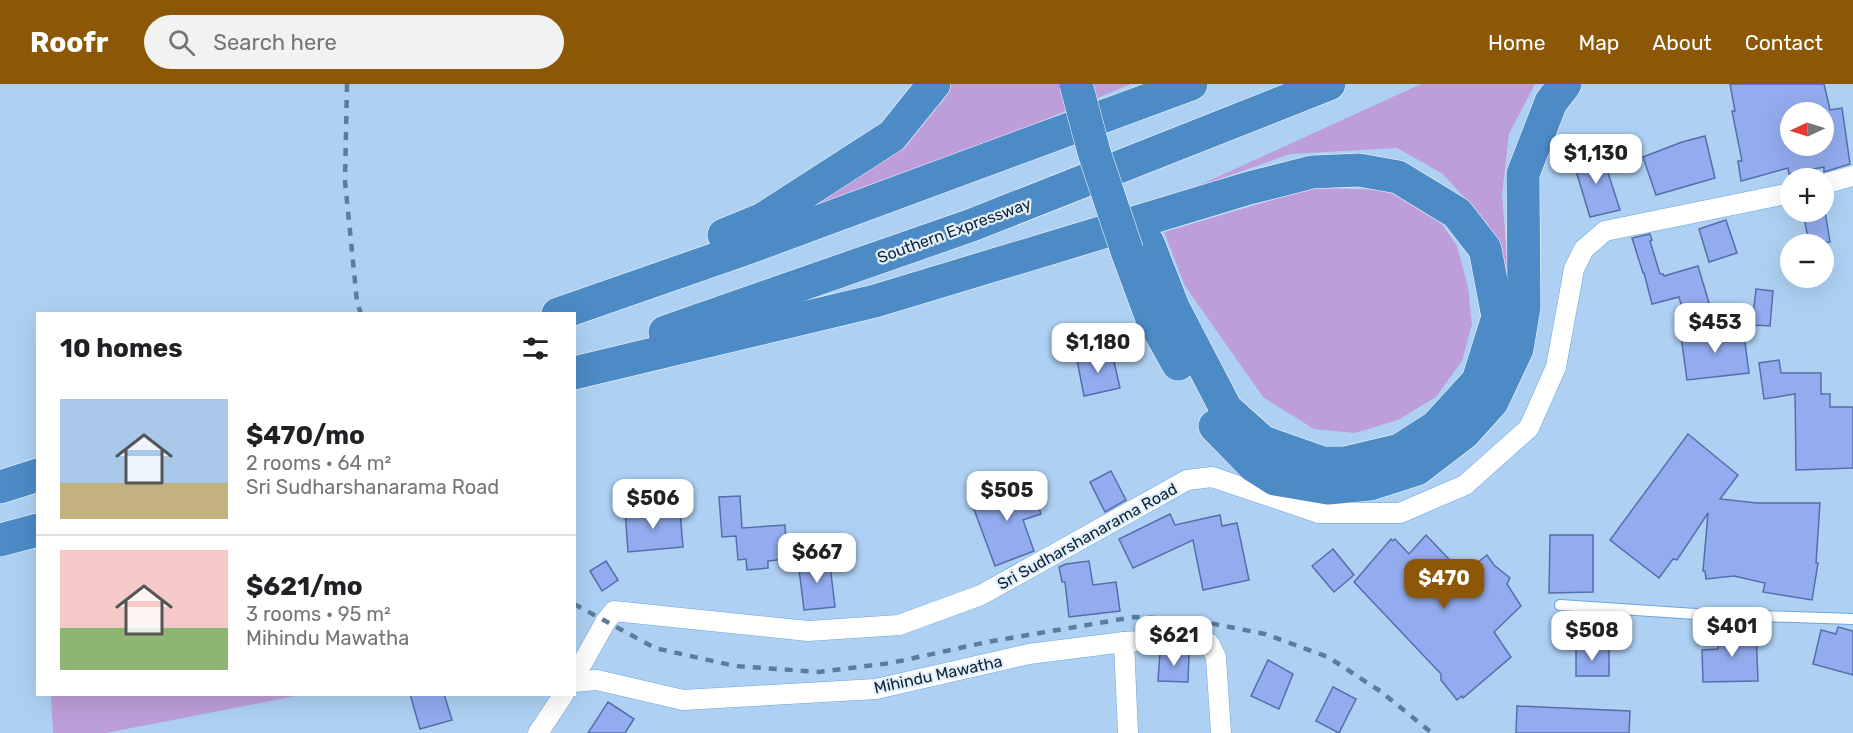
<!DOCTYPE html>
<html lang="en">
<head>
<meta charset="utf-8">
<style>
  :root { --surface:#fff; --page:#f2f2f2; --text:#202124; --muted:#757577; --line:#e0e0e0; --accent:#8c5706 }
  body { margin:0; font-family:Rubik,sans-serif; background:var(--page); color:var(--text); height:100vh; display:flex; flex-direction:column; font-size:22px; white-space:nowrap }
  * { box-sizing:border-box; margin:0 }
  p { font-size:20px; color:var(--muted) }
  .icon { flex:none; width:33px; height:33px; fill:none; stroke:currentColor; stroke-width:2; stroke-linecap:round; stroke-linejoin:round }
  .map { position:relative; flex:1; overflow:hidden }
  .side { position:absolute; left:36px; top:228px; width:540px; height:384px; display:flex; flex-direction:column; background:var(--surface); border-radius:0px; box-shadow:0 6px 24px #0002 }
  .side>* { flex:none }
  .needle { width:39px; rotate:266deg }
  .controls { position:absolute; left:1780px; top:18px; display:grid; gap:12px }
  .controls a { display:grid; place-items:center; width:54px; height:54px; border-radius:50%; background:var(--surface); box-shadow:0 6px 24px #0002; font-size:30px }
  .price { position:absolute; translate:-50% -51px; padding:0 14px; border-radius:12px; background:#fff; color:#222; font-size:20px; line-height:39px; filter:drop-shadow(0 2px 3px #0008) }
  .price::after { content:''; position:absolute; left:50%; top:36px; width:18px; height:14px; margin-left:-9px; background:inherit; clip-path:polygon(0 0,100% 0,50% 100%) }
  .price.active { background:var(--accent); color:#fff }
  ul { padding:0; list-style:none }
  li { display:flex; align-items:center; gap:18px; height:150px; padding:0 24px }
  li+li { border-top:2px solid var(--line) }
  li span { display:grid; place-items:center; flex:none; width:168px; height:120px; border-radius:0px; color:#555 }
  li>.icon { margin-inline-start:auto }
  span .icon { width:72px; height:72px; fill:#fffc; stroke-width:1 }
  li b { font-size:26px }
  h2 { display:flex; justify-content:space-between; align-items:center; height:72px; padding:0 24px; font-size:26px }
  header { display:flex; align-items:center; gap:36px; box-sizing:border-box; height:84px; padding:0 30px; background:var(--accent); color:#fff }
  header strong { font-size:28px }
  nav { display:flex; gap:33px; margin-inline-start:auto; font-size:21px }
  .search { width:420px; height:54px; background:var(--page); display:flex; align-items:center; gap:15px; box-sizing:border-box; padding:0 21px; border-radius:33px; color:var(--muted); font-size:22px }
  .map>svg:first-child { display:block }
  .green { fill:#be9eda }
  .building { fill:#93acef; stroke:#576dab; stroke-width:1.5; fill-rule:evenodd }
  .lines { fill:none; stroke-linecap:round; stroke-linejoin:round }
  .lane-casing { stroke:#6ba5dc; stroke-width:12 }
  .street-casing { stroke:#6ba5dc; stroke-width:21 }
  .highway-casing { stroke:#fff; stroke-width:34 }
  .lane { stroke:#fff; stroke-width:10 }
  .street { stroke:#fff; stroke-width:20 }
  .highway { stroke:#4c8bc6; stroke-width:33 }
  .rail { stroke:#5e7c97; stroke-width:4.5; stroke-dasharray:8 8; stroke-linecap:butt }
  .highway-bridge-casing { stroke:#fff; stroke-width:34; stroke-linecap:butt }
  .highway-bridge { stroke:#4c8bc6; stroke-width:33 }
  .labels { text-anchor:middle; stroke-width:4.5; stroke-linejoin:round; paint-order:stroke }
  .street-label { font-size:16px; fill:#0b2338; stroke:#e3effa }
</style>
</head>
<body>
<header>
<strong>Roofr</strong>
<div class="search"><svg class="icon" aria-label="search" viewBox="0 0 24 24"><circle cx="10" cy="10" r="6"/><path d="M15 15l6 6"/></svg>Search here</div>
<nav><a>Home</a><a>Map</a><a>About</a><a>Contact</a></nav>
</header>
<div class="map">
<svg width="1853" height="649" viewBox="0 0 1853 649">
  <rect width="100%" height="100%" fill="#aed1f3"/>
  <g class="green">
    <path d="M946,0h185l-364,151z"/>
    <path d="M1421,0h114l-26,50 -7,61 7,85 -7,-3 -14,-53 -45,-50 -46,-26 -107,6 -101,36z"/>
    <path d="M1312,104l83,2 38,21 24,35 11,41 4,37 -10,37 -26,36 -38,23 -43,13 -41,-4 -51,-32 -78,-111 -21,-54z"/>
    <path d="M51,611l249,-1 1,1 -195,38h-53z"/>
  </g>
  <g class="building">
    <path d="M1730,0h94l6,26 12,-2 8,56 -26,8v-5l-35,7 -1,-6 -47,13 -3,-20h4l-10,-50h3zM1791,28h33v34h-33z"/>
    <path d="M1705,52l10,42 -59,17 -13,-38 39,-15z"/>
    <path d="M1597,69l1,3 4,-2 18,56 -30,7 -17,-56z"/>
    <path d="M1803,128h22l5,30 -21,2z"/>
    <path d="M1726,136l11,33 -28,9 -10,-33z"/>
    <path d="M1650,150l2,6 -2,1 10,33h3l1,2 34,-10 11,37 -26,8 -4,-14 -27,7 -8,-31h-1l-11,-35z"/>
    <path d="M1756,205l17,2 -3,35 -18,-1z"/>
    <path d="M1743,244l6,45 -62,7 -6,-44z"/>
    <path d="M1112,269l8,35 -36,8 -7,-36z"/>
    <path d="M1779,276l2,13h40v21h9v13h23v61l-57,2 -1,-76 -31,5 -5,-36z"/>
    <path d="M1688,350l50,41 -18,24 37,4h63l-4,60h2l-6,37 -49,-8 2,-9 -31,-7 -28,3 -1,-8h-2l5,-58 -31,47 -4,-1 -14,19 -49,-38z"/>
    <path d="M1111,387l15,29 -21,12 -15,-30z"/>
    <path d="M1029,398l12,32 -18,6 11,31 -39,15 -23,-62z"/>
    <path d="M740,412l2,32 43,-3 2,34 -19,2v7l-21,2 -1,-11 -8,1 -2,-24 -14,1 -3,-40z"/>
    <path d="M647,424l1,6 32,-3 3,36 -55,5 -3,-42z"/>
    <path d="M1170,430l5,11 45,-10 2,11 15,-3 12,57 -46,10 -10,-50 -60,28 -14,-29z"/>
    <path d="M1426,451l37,39 24,-19 7,10 16,13 -3,6 14,22 -27,26 17,25 -48,41 -1,-2 -5,4 -16,-20v-6l-87,-92 37,-43 2,2 2,-2 14,15z"/>
    <path d="M1550,451h43v57l-44,1z"/>
    <path d="M1333,465l21,26 -20,17 -22,-26z"/>
    <path d="M829,473l6,50 -31,3 -6,-49z"/>
    <path d="M606,477l12,19 -16,11 -12,-20z"/>
    <path d="M1089,477l4,24 23,-3 4,29 -51,6 -4,-35h-3l-3,-15 7,-3z"/>
    <path d="M1838,543l15,4v44l-40,-11 8,-34 15,4z"/>
    <path d="M1756,546l2,51 -55,1 -1,-32 16,-1v-18z"/>
    <rect x="1576" y="564" width="33" height="28"/>
    <path d="M1160,568l29,1 -1,29 -30,-1z"/>
    <path d="M1268,576l25,14 -14,35 -28,-13z"/>
    <path d="M1333,603l23,12 -17,34 -23,-12z"/>
    <path d="M410,610h34l8,26 -32,9z"/>
    <path d="M608,618l26,17 -9,14h-37z"/>
    <path d="M1517,622l113,5 -1,22h-113z"/>
  </g>
  <g class="lines">
    <g class="lane-casing">
      <path id="lane" d="M1560,521l136,9 157,5"/>
    </g>
    <g class="street-casing">
      <g id="street">
        <path d="M1824,100l29,-8"/>
        <path d="M1124,558l4,91"/>
        <path d="M574,594l32,-57 8,-10 194,20 91,-6 82,-30 206,-115 25,-3 107,36h81l65,-28 64,-57 27,-61 18,-98 10,-20 21,-18 186,-38"/>
        <path d="M574,598l23,-2 86,20 193,-11 153,-35 95,-12 69,-4 16,5 7,14 5,76"/>
        <path d="M538,649l26,-39"/>
      </g>
    </g>
    <g class="highway-casing">
      <g id="highway">
        <path d="M724,151l39,-16 129,-83 42,-52"/>
        <path d="M1127,167l24,65 27,48"/>
        <path d="M558,230l184,-64 449,-166"/>
        <path d="M665,248l307,-107 357,-141"/>
        <path d="M574,289l301,-72 374,-113 63,-16 47,-2 39,7 59,36 28,36 13,68 -20,64 -42,46 -36,23 -55,13h-22l-60,-21 -37,-33 -53,-102 -25,-64"/>
        <path d="M1215,342l38,39 22,14 53,9 42,-4 47,-15 47,-36 28,-31 25,-53 7,-42 -1,-133 28,-72 14,-18"/>
        <path d="M0,403l38,-12"/>
        <path d="M0,456l38,-10"/>
      </g>
    </g>
    <use href="#lane" class="lane"/>
    <use href="#street" class="street"/>
    <use href="#highway" class="highway"/>
    <g class="rail">
      <path d="M347,0l-2,97 12,121 4,12"/>
      <path d="M574,520l81,44 80,18 84,6 72,-9 96,-21 147,-25 60,3 71,14 63,23 52,34 52,42"/>
    </g>
    <g class="highway-bridge-casing">
      <path id="highway-bridge" d="M1076,0l18,68 33,99"/>
    </g>
    <use href="#highway-bridge" class="highway-bridge"/>
  </g>
  <g class="labels">
    <g class="street-label">
      <text transform="translate(954 146) rotate(-20)" y="6">Southern Expressway</text>
      <text transform="translate(1087 452) rotate(-29)" y="6">Sri Sudharshanarama Road</text>
      <text transform="translate(938 590) rotate(-12)" y="6">Mihindu Mawatha</text>
    </g>
  </g>
</svg>
<div class="controls">
<a><svg class="needle" viewBox="-14 -14 28 28"><path d="M0-13l5 13h-10z" fill="#e53935"/><path d="M0 13l5-13h-10z" fill="#757577"/></svg></a>
<a>+</a>
<a>−</a>
</div>
<b class="price" style="left:1596px;top:101px">$1,130</b>
<b class="price" style="left:1715px;top:270px">$453</b>
<b class="price" style="left:1098px;top:290px">$1,180</b>
<b class="price" style="left:1007px;top:438px">$505</b>
<b class="price" style="left:653px;top:446px">$506</b>
<b class="price" style="left:817px;top:500px">$667</b>
<b class="price active" style="left:1444px;top:526px">$470</b>
<b class="price" style="left:1732px;top:574px">$401</b>
<b class="price" style="left:1592px;top:578px">$508</b>
<b class="price" style="left:1174px;top:583px">$621</b>
<section class="side">
<h2>10 homes<svg class="icon" aria-label="filters" viewBox="0 0 24 24"><path d="M4 7h16M4 17h16"/><circle cx="9" cy="7" r="2"/><circle cx="15" cy="17" r="2"/></svg></h2>
<ul>
<li><span style="background:linear-gradient(#a9c7e8 70%,#c2b280 0)"><svg class="icon" aria-label="home" viewBox="0 0 24 24"><path d="M3 11l9-7 9 7M6 9v11h12V9"/></svg></span><div><b>$470/mo</b><p>2 rooms · 64 m²</p><p>Sri Sudharshanarama Road</p></div></li>
<li><span style="background:linear-gradient(#f6c9c9 65%,#8fb573 0)"><svg class="icon" aria-label="home" viewBox="0 0 24 24"><path d="M3 11l9-7 9 7M6 9v11h12V9"/></svg></span><div><b>$621/mo</b><p>3 rooms · 95 m²</p><p>Mihindu Mawatha</p></div></li>
</ul>
</section>
</div>
</body>
</html>
